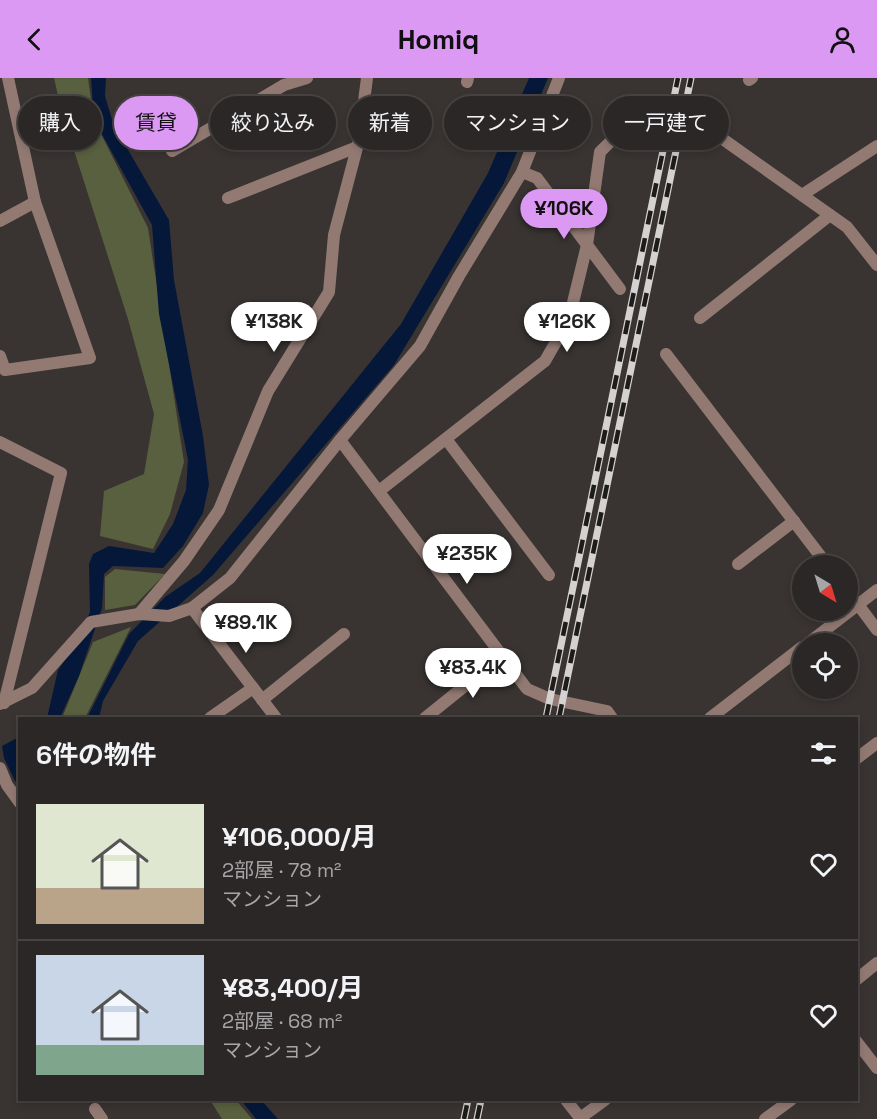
<!DOCTYPE html>
<html lang="ja">
<head>
<meta charset="utf-8">
<style>
  :root { --surface:#2b2726; --page:#332f2e; --text:#f1f3f6; --muted:#a6a5a7; --line:#474443; --accent:#dc99f4 }
  body { margin:0; font-family:"Space Grotesk","Noto Sans JP",sans-serif; background:var(--page); color:var(--text); height:100vh; display:flex; flex-direction:column; font-size:22px; white-space:nowrap }
  * { box-sizing:border-box; margin:0 }
  p { font-size:20px; color:var(--muted) }
  .icon { flex:none; width:33px; height:33px; fill:none; stroke:currentColor; stroke-width:2; stroke-linecap:round; stroke-linejoin:round }
  .map { position:relative; flex:1; overflow:hidden }
  .panel { position:absolute; left:18px; top:639px; width:840px; height:384px; display:flex; flex-direction:column; background:var(--surface); border-radius:0px; box-shadow:0 3px 9px #0003,0 0 0 2px var(--line) }
  .panel>* { flex:none }
  .hud { position:absolute; left:18px; top:18px; width:842px; height:54px; display:flex; gap:12px }
  .needle { width:39px; rotate:142deg }
  .fabs { position:absolute; left:792px; top:477px; display:grid; gap:12px }
  .fabs a { display:grid; place-items:center; width:66px; height:66px; border-radius:50%; background:var(--surface); box-shadow:0 3px 9px #0003,0 0 0 2px var(--line); font-size:30px }
  .price { position:absolute; translate:-50% -51px; padding:0 14px; border-radius:21px; background:#fff; color:#222; font-size:20px; line-height:39px; filter:drop-shadow(0 2px 3px #0008) }
  .price::after { content:''; position:absolute; left:50%; top:36px; width:18px; height:14px; margin-left:-9px; background:inherit; clip-path:polygon(0 0,100% 0,50% 100%) }
  .price.selected { background:var(--accent); color:#111 }
  ul { padding:0; list-style:none }
  li { display:flex; align-items:center; gap:18px; height:150px; padding:0 18px }
  li+li { border-top:2px solid var(--line) }
  li span { display:grid; place-items:center; flex:none; width:168px; height:120px; border-radius:0px; color:#555 }
  li>.icon { margin-inline-start:auto }
  span .icon { width:72px; height:72px; fill:#fffc; stroke-width:1 }
  li b { font-size:26px }
  h2 { display:flex; justify-content:space-between; align-items:center; height:72px; padding:0 18px; font-size:26px }
  .tag { padding:0 21px; border-radius:27px; background:var(--surface); box-shadow:0 3px 9px #0003,0 0 0 2px var(--line); font-size:21px; line-height:54px }
  .tag.selected { background:var(--accent); color:#111 }
  header { display:flex; justify-content:space-between; align-items:center; height:78px; padding:0 18px; background:var(--accent); color:#111; font-size:27px; font-weight:600 }
  .map>svg:first-child { display:block }
  .green { fill:#58603f }
  .water { fill:#061839 }
  .lines { fill:none; stroke-linecap:round; stroke-linejoin:round }
  .lane { stroke:#927a73; stroke-width:12 }
  .street { stroke:#927a73; stroke-width:12 }
  .rail-casing { stroke:#d4d1d0; stroke-width:7 }
  .rail { stroke:#1e1c1b; stroke-width:4.5; stroke-dasharray:14; stroke-linecap:butt }
</style>
</head>
<body>
<header><svg class="icon" aria-label="back" viewBox="0 0 24 24"><path d="M15 5l-7 7 7 7"/></svg>Homiq<svg class="icon" aria-label="person" viewBox="0 0 24 24"><circle cx="12" cy="8" r="4"/><path d="M4 21q1-7 8-7t8 7"/></svg></header>
<div class="map">
<svg width="877" height="1041" viewBox="0 0 877 1041">
  <rect width="100%" height="100%" fill="#393432"/>
  <g class="green">
    <path d="M54,0h34l6,42 54,108 36,234 -14,52 -17,35 -53,-13 4,-45 40,-17 10,-60 -26,-95 -66,-206z"/>
    <path d="M115,491l50,5 -30,31 -30,5v-33z"/>
    <path d="M131,549l-46,91h-23l31,-76z"/>
    <path d="M210,1022h26l16,19h-30z"/>
  </g>
  <g class="water">
    <path d="M91,0h15l-1,18 9,30 55,94 5,60 29,156 6,49 -6,28 -20,33 -20,22 -50,-2 -9,8 -2,34 -23,68 -19,42h-13l11,-48 18,-26 14,-32 -1,-48 4,-10 16,-8 45,7 19,-29 13,-34 2,-30 -29,-146 -7,-89 -58,-105z"/>
    <path d="M529,0h19l-44,105 -110,182 -181,210 -75,66 -35,60 -4,17h-12l42,-84 36,-37 35,-24 201,-249 87,-151z"/>
    <path d="M19,659v46l-4,-2 -11,-23 -2,-12z"/>
    <path d="M241,1022h20l17,19h-22z"/>
  </g>
  <g class="lines">
    <path class="lane" d="M95,1031l7,10"/>
    <g class="street">
      <path d="M749,2l3,-2"/>
      <path d="M467,4l1,-4"/>
      <path d="M710,52l137,97 30,38"/>
      <path d="M172,73l112,-66 23,-7"/>
      <path d="M522,94l15,6 83,111"/>
      <path d="M802,117l75,-49"/>
      <path d="M228,120l129,-51"/>
      <path d="M0,143l35,-19"/>
      <path d="M700,240l130,-103"/>
      <path d="M666,276l162,212"/>
      <path d="M0,278l5,14 85,-12 -55,-156 -27,-124"/>
      <path d="M446,361l103,136"/>
      <path d="M340,362l187,249 23,10 57,12 5,7"/>
      <path d="M0,364l61,31 -57,230"/>
      <path d="M379,413l166,-130 24,-42 18,-74 13,-93 27,-27"/>
      <path d="M738,486l56,-43"/>
      <path d="M848,513l29,39"/>
      <path d="M192,530l84,110"/>
      <path d="M139,536l45,-53 35,-51 49,-119 61,-99 5,-57 25,-95 8,-62"/>
      <path d="M807,566l70,-54"/>
      <path d="M262,622l82,-66"/>
      <path d="M0,626l32,-16 59,-66 48,-8 30,2 23,-8 38,-30 110,-138 80,-94 39,-70 63,-104 37,-94"/>
      <path d="M210,640l43,-30"/>
      <path d="M425,640l77,-62"/>
      <path d="M710,640l92,-71"/>
      <path d="M856,681l21,-16"/>
      <path d="M0,690l7,17 13,18"/>
      <path d="M856,902l21,-17"/>
      <path d="M856,963l21,27"/>
      <path d="M566,1022l15,19"/>
      <path d="M580,1040l25,-18"/>
      <path d="M765,1041l26,-19"/>
    </g>
    <g class="rail-casing">
      <g id="rail">
        <path d="M546,640l132,-640"/>
        <path d="M559,640l132,-640"/>
        <path d="M464,1041l4,-19"/>
        <path d="M477,1041l4,-19"/>
      </g>
    </g>
    <use href="#rail" class="rail"/>
  </g>
</svg>
<div class="fabs">
<a><svg class="needle" viewBox="-14 -14 28 28"><path d="M0-13l5 13h-10z" fill="#e53935"/><path d="M0 13l5-13h-10z" fill="#a6a5a7"/></svg></a>
<a><svg class="icon" aria-label="locate" viewBox="0 0 24 24"><circle cx="12" cy="12" r="6"/><path d="M12 2v4M12 18v4M2 12h4M18 12h4"/></svg></a>
</div>
<b class="price selected" style="left:564px;top:162px">¥106K</b>
<b class="price" style="left:274px;top:275px">¥138K</b>
<b class="price" style="left:567px;top:275px">¥126K</b>
<b class="price" style="left:467px;top:507px">¥235K</b>
<b class="price" style="left:246px;top:576px">¥89.1K</b>
<b class="price" style="left:473px;top:621px">¥83.4K</b>
<div class="hud">
<a class="tag">購入</a>
<a class="tag selected">賃貸</a>
<a class="tag">絞り込み</a>
<a class="tag">新着</a>
<a class="tag">マンション</a>
<a class="tag">一戸建て</a>
</div>
<section class="panel">
<h2>6件の物件<svg class="icon" aria-label="filters" viewBox="0 0 24 24"><path d="M4 7h16M4 17h16"/><circle cx="9" cy="7" r="2"/><circle cx="15" cy="17" r="2"/></svg></h2>
<ul>
<li><span style="background:linear-gradient(#dfe7d0 70%,#b9a48a 0)"><svg class="icon" aria-label="home" viewBox="0 0 24 24"><path d="M3 11l9-7 9 7M6 9v11h12V9"/></svg></span><div><b>¥106,000/月</b><p>2部屋 · 78 m²</p><p>マンション</p></div><svg class="icon" aria-label="heart" viewBox="0 0 24 24"><path d="M12 20l-8-8c-3-5 5-10 8-4 3-6 11-1 8 4z"/></svg></li>
<li><span style="background:linear-gradient(#c9d6e8 75%,#7fa58c 0)"><svg class="icon" aria-label="home" viewBox="0 0 24 24"><path d="M3 11l9-7 9 7M6 9v11h12V9"/></svg></span><div><b>¥83,400/月</b><p>2部屋 · 68 m²</p><p>マンション</p></div><svg class="icon" aria-label="heart" viewBox="0 0 24 24"><path d="M12 20l-8-8c-3-5 5-10 8-4 3-6 11-1 8 4z"/></svg></li>
</ul>
</section>
</div>
</body>
</html>
